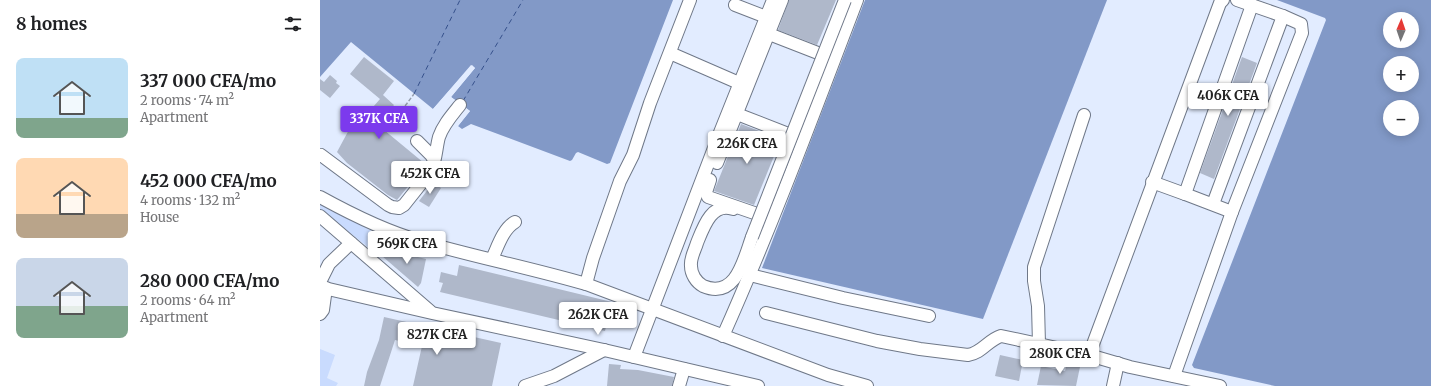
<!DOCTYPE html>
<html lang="en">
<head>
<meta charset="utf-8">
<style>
  :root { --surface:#fff; --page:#f2f2f2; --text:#202124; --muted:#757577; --accent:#7c3aed }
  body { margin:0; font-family:Merriweather,serif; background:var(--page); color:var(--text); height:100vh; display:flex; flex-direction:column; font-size:15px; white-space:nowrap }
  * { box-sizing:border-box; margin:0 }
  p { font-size:13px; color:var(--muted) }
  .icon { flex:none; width:22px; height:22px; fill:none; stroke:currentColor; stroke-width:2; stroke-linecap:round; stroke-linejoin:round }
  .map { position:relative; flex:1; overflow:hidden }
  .panel { display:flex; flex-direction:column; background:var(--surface); width:320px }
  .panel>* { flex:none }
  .needle { width:26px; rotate:2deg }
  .controls { position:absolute; left:1063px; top:12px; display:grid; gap:8px }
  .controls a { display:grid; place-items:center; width:36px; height:36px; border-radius:50%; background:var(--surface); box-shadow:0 2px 10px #0003; font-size:20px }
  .price { position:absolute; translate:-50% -34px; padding:0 9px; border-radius:4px; background:#fff; color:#222; font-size:13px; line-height:26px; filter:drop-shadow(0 1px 2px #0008) }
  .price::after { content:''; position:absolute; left:50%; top:24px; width:12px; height:9px; margin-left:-6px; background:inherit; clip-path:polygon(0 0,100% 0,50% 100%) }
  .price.current { background:var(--accent); color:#fff }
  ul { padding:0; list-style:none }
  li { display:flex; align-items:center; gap:12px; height:100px; padding:0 16px }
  li span { display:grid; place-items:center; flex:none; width:112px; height:80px; border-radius:8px; color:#555 }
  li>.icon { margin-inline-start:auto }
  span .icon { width:48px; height:48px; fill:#fffc; stroke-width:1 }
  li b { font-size:17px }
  h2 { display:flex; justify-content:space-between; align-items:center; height:48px; padding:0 16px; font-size:17px }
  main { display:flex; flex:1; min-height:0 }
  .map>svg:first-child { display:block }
  .green { fill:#c9dbfe }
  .water { fill:#8299c7; fill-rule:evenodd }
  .pier { fill:#e2ecff }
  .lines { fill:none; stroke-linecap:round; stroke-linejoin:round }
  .ferry { stroke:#35508b; stroke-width:1; stroke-dasharray:5 4; stroke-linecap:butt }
  .building { fill:#afb8ca }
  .minor-casing { stroke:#6f7888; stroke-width:14 }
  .path { stroke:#969ead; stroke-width:1.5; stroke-dasharray:4 2; stroke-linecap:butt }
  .minor { stroke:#fff; stroke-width:12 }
  .minor-bridge-casing { stroke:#6f7888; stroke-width:14; stroke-linecap:butt }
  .minor-bridge { stroke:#fff; stroke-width:12 }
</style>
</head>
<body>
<main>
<section class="panel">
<h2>8 homes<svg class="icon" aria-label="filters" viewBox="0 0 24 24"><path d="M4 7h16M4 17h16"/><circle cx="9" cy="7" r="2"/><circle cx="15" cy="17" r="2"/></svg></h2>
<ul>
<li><span style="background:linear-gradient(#bfe0f5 75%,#7fa58c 0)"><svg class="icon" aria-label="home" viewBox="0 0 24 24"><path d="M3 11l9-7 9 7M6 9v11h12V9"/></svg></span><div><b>337 000 CFA/mo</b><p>2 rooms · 74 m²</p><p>Apartment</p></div></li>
<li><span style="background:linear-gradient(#ffd9b3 70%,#b9a48a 0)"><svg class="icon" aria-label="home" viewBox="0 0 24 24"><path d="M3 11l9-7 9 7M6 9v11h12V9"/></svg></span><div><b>452 000 CFA/mo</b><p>4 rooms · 132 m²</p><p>House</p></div></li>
<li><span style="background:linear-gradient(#c9d6e8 60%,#7fa58c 0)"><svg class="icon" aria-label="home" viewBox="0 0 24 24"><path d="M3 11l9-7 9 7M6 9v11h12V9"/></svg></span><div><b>280 000 CFA/mo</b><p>2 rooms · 64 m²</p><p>Apartment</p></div></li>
</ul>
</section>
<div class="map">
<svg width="1111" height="386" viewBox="0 0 1111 386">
  <rect width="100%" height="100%" fill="#e2ecff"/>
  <g class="green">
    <path d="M0,201l35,21 31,17 -8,16 -58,-46z"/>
    <path d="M0,349l15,6 -8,23 11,5 -2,3h-16z"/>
  </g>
  <g class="water">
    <path d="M0,0h353l-63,163 -3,1 -29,-12 -2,1 -4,7 -2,1 -99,-37 -9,5 -4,-3 12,-15 -19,-14 24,-29 -3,-3 -39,44 -82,-67 -31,35z"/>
    <path d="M545,0h242l-124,319 -221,-51z"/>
    <path d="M957,0h154v386h-156l-81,-18 -2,-3 134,-345 -1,-2zM1070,19h22v22h-22zM1070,63h22v22h-22zM1070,107h22v22h-22z"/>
  </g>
  <path class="pier" d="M151,65l4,3 -24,29 19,14 -12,15 -1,-2 10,-12 -17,-13 -1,-2 24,-29 -1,-1 -37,44 -2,-2z"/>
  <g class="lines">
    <g class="ferry">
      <path d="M94,94l46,-94"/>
      <path d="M143,101l60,-101"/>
    </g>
  </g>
  <g class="building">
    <path d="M469,0h47l-19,45 -39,-15z"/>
    <path d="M44,57l30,24 -11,14 11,10 -16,20 46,38v4l-27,33 -9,-5 -41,-32 -10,-11 14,-26 16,-12 13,-15 -30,-25z"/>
    <path d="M922,57l15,6 -43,116 -14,-6z"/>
    <path d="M10,75l7,6 -1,2 4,3 -10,12 -10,-8v-11l4,3z"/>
    <path d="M421,124l40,15 -27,66 -40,-14z"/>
    <path d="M113,183l8,5 -12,19 -10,-6z"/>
    <path d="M66,249l40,10 -5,24 -3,4 -36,-31z"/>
    <path d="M139,265l153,37 -7,29 -165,-39 3,-9 -4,-1 2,-10 16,4z"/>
    <path d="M64,317l117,26 -9,43h-79l9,-40 -27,-6 -15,46h-16l3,-14 12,-32z"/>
    <path d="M680,355l23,5 -4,21 -24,-5z"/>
    <path d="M748,360l13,2 -5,24 -39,-1 4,-19 24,5z"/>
    <path d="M289,364l12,1 -1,4 18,1 36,7 -2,9h-65z"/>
  </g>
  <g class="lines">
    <g class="minor-casing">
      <g id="minor">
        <path d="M415,5l31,12"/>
        <path d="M449,34l54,21"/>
        <path d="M350,53l69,30"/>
        <path d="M417,114l54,21"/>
        <path d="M97,141l14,14 3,5"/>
        <path d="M0,156l1,-1 67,50 4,2 7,1 5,-3 27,-34c5,-10 5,-23 8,-34 4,-12 13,-22 21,-32"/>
        <path d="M397,163l65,-163"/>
        <path d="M390,180l-4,12 2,5 52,18"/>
        <path d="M832,182l33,12"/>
        <path d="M0,197c29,16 68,35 100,44 55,16 111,27 166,43l242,91 39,11"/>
        <path d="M893,204l70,-188"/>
        <path d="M413,209c-21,-8 -30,19 -36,34 -2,7 -7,15 -6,23 0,8 5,16 12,20 33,14 41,-27 49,-49"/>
        <path d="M912,212l-47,-18 67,-189"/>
        <path d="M0,216l110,95"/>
        <path d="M172,259c6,-13 11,-30 23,-37"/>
        <path d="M430,275l93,23 86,18"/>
        <path d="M0,282l9,-18 22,-21"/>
        <path d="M266,284l7,-26 27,-77 13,-26 17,-52 40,-103"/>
        <path d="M0,287l112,26 172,37 154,36"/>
        <path d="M446,313l111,28 43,8 48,6c14,-2 20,-15 33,-19l88,19 131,-352 3,-3"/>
        <path d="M0,314l3,-4 3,-22"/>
        <path d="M403,336c49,-110 91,-223 134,-336"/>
        <path d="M719,344l-1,-38 -4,-25v-14l50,-152"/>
        <path d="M769,355l41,12 90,19"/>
        <path d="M314,357l85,-222 54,-135"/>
        <path d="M854,376l58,-164 70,-179 -1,-9 -18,-8 -46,-16"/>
        <path d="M205,386l29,-10 50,-26"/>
        <path d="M359,386l5,-17"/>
        <path d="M793,386l5,-23"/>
      </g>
    </g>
    <path class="path" d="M40,109l16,12 14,5 24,-32"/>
    <use href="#minor" class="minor"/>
    <g class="minor-bridge-casing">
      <path id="minor-bridge" d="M432,237l93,-237"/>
    </g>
    <use href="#minor-bridge" class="minor-bridge"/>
  </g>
</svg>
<div class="controls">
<a><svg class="needle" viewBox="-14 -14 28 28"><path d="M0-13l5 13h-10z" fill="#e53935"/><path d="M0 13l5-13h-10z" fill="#757577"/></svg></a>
<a>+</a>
<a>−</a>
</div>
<b class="price" style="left:908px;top:117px">406K CFA</b>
<b class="price current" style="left:59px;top:140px">337K CFA</b>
<b class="price" style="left:427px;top:165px">226K CFA</b>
<b class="price" style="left:110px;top:195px">452K CFA</b>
<b class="price" style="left:87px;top:265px">569K CFA</b>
<b class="price" style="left:278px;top:336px">262K CFA</b>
<b class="price" style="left:117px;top:356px">827K CFA</b>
<b class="price" style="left:740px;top:375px">280K CFA</b>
</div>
</main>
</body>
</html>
